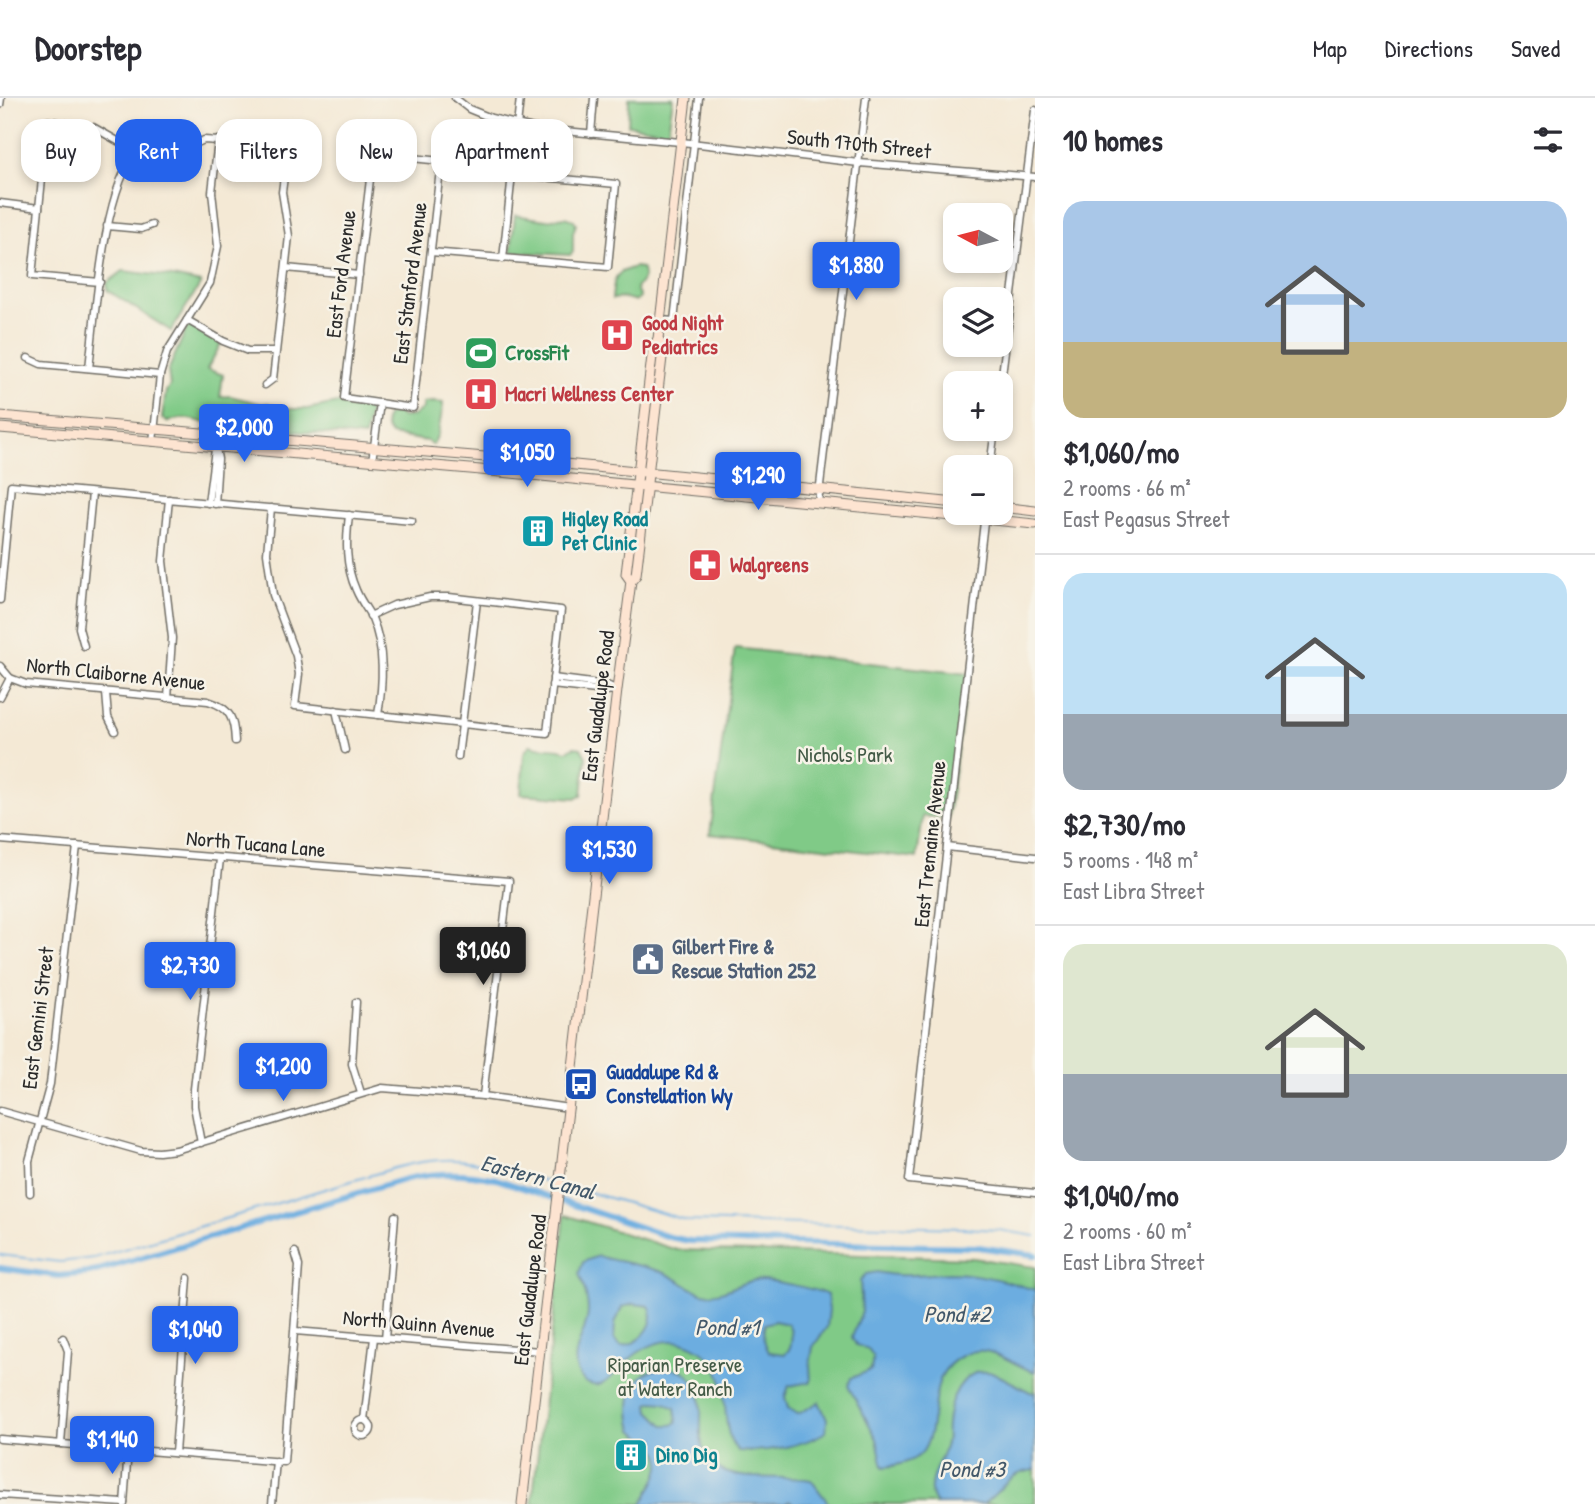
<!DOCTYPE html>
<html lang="en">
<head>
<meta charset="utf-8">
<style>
  :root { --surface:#fff; --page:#f2f2f3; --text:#2b2b33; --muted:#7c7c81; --line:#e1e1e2; --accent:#2563eb }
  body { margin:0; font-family:"Patrick Hand",sans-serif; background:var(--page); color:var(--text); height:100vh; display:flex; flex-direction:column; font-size:26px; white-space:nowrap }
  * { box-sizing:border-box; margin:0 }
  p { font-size:23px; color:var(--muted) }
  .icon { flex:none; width:38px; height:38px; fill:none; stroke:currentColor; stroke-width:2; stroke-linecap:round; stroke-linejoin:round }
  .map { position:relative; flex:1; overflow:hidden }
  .sheet { display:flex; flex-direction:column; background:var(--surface); width:560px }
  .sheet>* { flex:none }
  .hud { position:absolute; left:21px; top:21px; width:665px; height:63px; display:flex; gap:14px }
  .needle { width:46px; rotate:277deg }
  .controls { position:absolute; left:943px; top:105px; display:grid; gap:14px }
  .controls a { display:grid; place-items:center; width:70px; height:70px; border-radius:14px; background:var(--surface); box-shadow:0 4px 10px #0003; font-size:35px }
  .price { position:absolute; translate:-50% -60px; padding:0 16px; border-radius:7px; background:var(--accent); color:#fff; font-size:23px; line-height:46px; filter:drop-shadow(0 2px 4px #0008) }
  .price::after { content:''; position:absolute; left:50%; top:42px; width:21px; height:16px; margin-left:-10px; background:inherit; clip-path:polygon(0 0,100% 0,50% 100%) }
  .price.selected { background:#222; color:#fff }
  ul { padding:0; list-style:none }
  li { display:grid; align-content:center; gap:14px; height:371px; padding:0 28px }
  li+li { border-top:2px solid var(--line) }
  li span { display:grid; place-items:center; height:217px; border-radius:21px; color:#555 }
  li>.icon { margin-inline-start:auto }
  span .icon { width:126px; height:126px; fill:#fffc; stroke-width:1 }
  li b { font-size:30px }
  h2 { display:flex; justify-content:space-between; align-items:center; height:84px; padding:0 28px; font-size:30px }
  .chip { padding:0 24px; border-radius:21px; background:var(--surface); box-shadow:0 4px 10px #0003; font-size:24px; line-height:63px }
  .chip.selected { background:var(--accent); color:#fff }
  header { display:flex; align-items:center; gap:42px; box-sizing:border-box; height:98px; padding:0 35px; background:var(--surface); border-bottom:2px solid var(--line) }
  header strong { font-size:33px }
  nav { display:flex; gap:38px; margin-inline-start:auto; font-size:24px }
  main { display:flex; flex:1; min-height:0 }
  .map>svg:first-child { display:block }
  .green { fill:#80ca87; stroke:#567a59; stroke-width:2 }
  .water { fill:#6cade0; stroke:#4c6c86; stroke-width:2; fill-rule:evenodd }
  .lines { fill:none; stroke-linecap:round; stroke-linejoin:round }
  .stream { stroke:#6cade0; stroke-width:2 }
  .canal { stroke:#6cade0; stroke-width:6 }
  .minor-casing { stroke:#716e66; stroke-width:9 }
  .secondary-casing { stroke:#716e66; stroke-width:11 }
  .minor { stroke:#fff; stroke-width:6 }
  .secondary { stroke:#fde4d1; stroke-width:9 }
  .labels { text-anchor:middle; stroke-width:5; stroke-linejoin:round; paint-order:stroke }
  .street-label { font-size:21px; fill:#2b2b2b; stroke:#f7f3e8 }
  .health-label { font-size:21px; font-weight:bold; fill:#be3a42; stroke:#f7f3e8; text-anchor:start }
  .leisure-label { font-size:21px; font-weight:bold; fill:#27864d; stroke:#f7f3e8; text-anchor:start }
  .culture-label { font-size:21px; font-weight:bold; fill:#0d838f; stroke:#f7f3e8; text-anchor:start }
  .park-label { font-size:21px; fill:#445b47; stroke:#f7f3e8 }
  .service-label { font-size:21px; font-weight:bold; fill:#4e5e75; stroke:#f7f3e8; text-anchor:start }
  .transit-label { font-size:21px; font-weight:bold; fill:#164399; stroke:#f7f3e8; text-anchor:start }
  .water-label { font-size:23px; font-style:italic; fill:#42586a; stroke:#f7f3e8 }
</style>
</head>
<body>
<header>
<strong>Doorstep</strong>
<nav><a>Map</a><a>Directions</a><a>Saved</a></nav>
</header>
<main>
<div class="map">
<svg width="1035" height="1406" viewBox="0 0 1035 1406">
  <rect width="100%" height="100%" fill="#f7f3e8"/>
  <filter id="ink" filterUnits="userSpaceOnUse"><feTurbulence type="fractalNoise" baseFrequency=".0143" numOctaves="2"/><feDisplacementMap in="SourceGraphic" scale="14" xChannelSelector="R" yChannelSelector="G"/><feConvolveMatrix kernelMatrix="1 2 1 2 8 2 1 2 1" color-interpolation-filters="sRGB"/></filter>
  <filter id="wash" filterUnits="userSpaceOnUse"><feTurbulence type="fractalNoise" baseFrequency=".00686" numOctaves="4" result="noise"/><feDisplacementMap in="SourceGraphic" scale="28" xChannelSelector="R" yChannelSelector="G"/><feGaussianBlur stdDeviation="1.57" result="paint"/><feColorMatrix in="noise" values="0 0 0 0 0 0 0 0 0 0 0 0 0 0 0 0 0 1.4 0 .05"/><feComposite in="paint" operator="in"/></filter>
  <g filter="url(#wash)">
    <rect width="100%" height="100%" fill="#f4e9d5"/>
    <g class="green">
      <path d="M629,0h44l-5,34 -40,-7z"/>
      <path d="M515,117l31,5 19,-3 9,3 2,4 -3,9v19l-3,3 -59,-3z"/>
      <path d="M635,169l7,1c4,7 -1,15 -6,20l4,10 -4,3 -11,-3 -13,1c2,-21 1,-26 23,-32z"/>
      <path d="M123,173l50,6 28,6 -30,48 -64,-41v-7z"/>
      <path d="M188,227l34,17 -15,27 16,6 -3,22 10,-1 32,8 6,-1 14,6h25l30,-6 14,5h19l-5,29 -140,-11v-5l-6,6c-18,-5 -33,-13 -50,-5l-7,-4 4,-27 4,-5 -2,-15z"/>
      <path d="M433,304l10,1v3l-5,28 -5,11 -6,-4 -36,-6 -5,-7 -1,-8 3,-5 8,-3 6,5 11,-1 10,-8v-5z"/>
      <path d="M735,550l233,26 -20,144 -25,-2 -6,42 -207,-24z"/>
      <path d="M530,647c13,5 24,1 37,6l7,-4 7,1 5,9 -4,38 -6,3 -55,-4 3,-41z"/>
      <path d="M565,1117l112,35 296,8 62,9v237h-503z"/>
    </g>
    <g class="water">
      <path d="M597,1158c22,6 47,9 68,17 12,5 25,17 38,20 17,4 35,-10 52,-13 10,-2 65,10 72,15l2,15 -2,17 -14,20 -3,18 1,17 -22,4 -4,11 3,11 10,6 21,-12 8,17 -1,13c-25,15 -59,20 -88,19 -23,-23 0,-77 -38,-101 -30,-20 -59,-4 -81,19 -6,6 -11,14 -20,16 -6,1 -11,-1 -15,-4 -22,-22 5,-48 4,-71 0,-13 -5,-25 -9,-37l4,-11zM634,1206l15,2c11,17 -12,41 -28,40l-7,-7 1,-15 7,-17zM774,1223l14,3c5,9 5,24 -3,30l-16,-2c-5,-9 -8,-18 -4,-28z"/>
      <path d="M877,1174c24,6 46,2 71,1 30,0 59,8 87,17v82c-17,-5 -32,-18 -50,-21 -7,-1 -15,1 -21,4 -41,18 -22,66 -41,96 -8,11 -27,15 -40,16l-6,-28 -29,-53 3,-8 20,-8 2,-13 -5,-8 -12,-4 -4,-8 10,-25 -2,-31 6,-7z"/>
      <path d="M667,1270c4,1 12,1 16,3 2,1 6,5 8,7 24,27 -8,72 30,92 23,12 61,5 90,10l18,24h-34l-5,-3 -6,3h-142c8,-15 28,-40 13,-56 -6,-7 -15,-12 -22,-18 -5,-20 -6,-49 17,-59 5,-2 12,-2 17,-3zM653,1304l12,1 10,5 2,14 -5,3h-8l-14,-14 -1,-7z"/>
      <path d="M992,1274l38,20 5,1v77c-30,3 -31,20 -52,34h-47c-14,-17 4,-40 9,-57 3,-7 1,-15 2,-22 1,-18 9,-44 28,-52 4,-2 12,-1 17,-1z"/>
    </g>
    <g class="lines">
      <g class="stream">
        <path d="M575,1090l114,33 274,7 36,2 36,6"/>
        <path d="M0,1157l60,7 34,-4 301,-90c66,-18 88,-3 150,13"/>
      </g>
      <path class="canal" d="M0,1170l59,8 30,-3 317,-94c32,-7 58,-7 90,0l173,58 21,4 288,6 57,8"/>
    </g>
  </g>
  <g filter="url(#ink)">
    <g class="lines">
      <g class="minor-casing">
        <g id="minor">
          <path d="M455,0l14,11 22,9 42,10 158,15 168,20 176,14"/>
          <path d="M0,7l1,-7"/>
          <path d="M591,36l3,-36"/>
          <path d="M193,47l11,-5 96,7 3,2 -2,10 -15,3"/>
          <path d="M373,56l68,7 -28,247 -69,-10z"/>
          <path d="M0,105l39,5"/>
          <path d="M107,128l34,3 11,-4"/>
          <path d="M431,154l177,15 8,-83 -104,-10"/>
          <path d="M503,161l17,-161"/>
          <path d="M286,170l73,7"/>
          <path d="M100,184l-68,-6 16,-155 45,6 44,25"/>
          <path d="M187,222l36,21 25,10h27"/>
          <path d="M660,222l14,1 25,-223"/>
          <path d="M28,260l13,6 119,11"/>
          <path d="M89,270c6,-50 14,-183 49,-217 3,-3 9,-6 13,-9"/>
          <path d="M1001,285l34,-273"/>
          <path d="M265,287l8,-6 16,-143 -7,-44 6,-46"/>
          <path d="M153,344l7,-67 7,-23 43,-69 8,-37 -6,-54 6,-52"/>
          <path d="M372,363l8,-58"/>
          <path d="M990,369l5,-38"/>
          <path d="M818,404l48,-404"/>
          <path d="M208,405l9,-69"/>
          <path d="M215,406l3,-45 -2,-10"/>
          <path d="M271,410l-4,45 6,42 23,61 3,18 -4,32 252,27 14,-123 -112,-13h-19l-36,8 -24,11"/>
          <path d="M985,415l-76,667 126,13"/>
          <path d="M349,417c-3,26 -4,50 7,75 4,10 11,19 16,28 13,31 11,65 6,97"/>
          <path d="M0,502l11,-115 401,36"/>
          <path d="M84,548l-5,-18 13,-135"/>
          <path d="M0,568l10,12 16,6 182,17c23,7 26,18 27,40"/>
          <path d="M553,580l54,7 10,5"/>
          <path d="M552,587l53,6 11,-1"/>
          <path d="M106,595l2,24 7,14"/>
          <path d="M0,599l10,-19"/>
          <path d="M168,600l4,-60 -9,-77 6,-62"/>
          <path d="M336,612l9,40"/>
          <path d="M458,659l19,-156"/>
          <path d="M0,742l509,41 -26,215"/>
          <path d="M947,749l88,10"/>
          <path d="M356,904l-4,62 9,29"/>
          <path d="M0,1013l141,40 18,1 17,-2 206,-62 101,8 86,12"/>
          <path d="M201,1045l-7,-37v-17l26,-230"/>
          <path d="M30,1095l-1,-32 21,-77 27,-238"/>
          <path d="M295,1233l245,20"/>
          <path d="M385,1241l10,-123"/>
          <path d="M364,1322l10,-82"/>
          <circle cx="363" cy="1330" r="8"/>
          <path d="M0,1341l284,23 15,-196 -4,-14"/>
          <path d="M61,1346l7,-93 -5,-13"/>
          <path d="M175,1355l13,-175"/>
          <path d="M0,1397l124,8"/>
          <path d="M124,1406l4,-55"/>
          <path d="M272,1406l4,-43"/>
        </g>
      </g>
      <g class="secondary-casing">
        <g id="secondary">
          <path d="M0,318l545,46 411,41"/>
          <path d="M0,330l470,41 565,55"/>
          <path d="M1001,409l34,4"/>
          <path d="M631,483l-5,-7 27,-226 5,-9 28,-241"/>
          <path d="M522,1406l95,-814 14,-109 5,-6 27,-226 -5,-10"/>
        </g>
      </g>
      <use href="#minor" class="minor"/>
      <use href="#secondary" class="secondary"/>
    </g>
  </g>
  <defs>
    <g id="hospital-square" transform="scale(1.75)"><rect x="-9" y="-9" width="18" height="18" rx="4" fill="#e0444e" stroke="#f7f3e8"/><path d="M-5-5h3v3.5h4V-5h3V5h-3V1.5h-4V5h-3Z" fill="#fff"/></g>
    <g id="stadium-square" transform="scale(1.75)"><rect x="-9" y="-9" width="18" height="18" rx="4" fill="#2e9e5b" stroke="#f7f3e8"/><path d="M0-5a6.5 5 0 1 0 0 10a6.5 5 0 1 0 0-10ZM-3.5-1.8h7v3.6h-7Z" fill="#fff"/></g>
    <g id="building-square" transform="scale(1.75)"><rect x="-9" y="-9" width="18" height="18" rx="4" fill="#0f9aa8" stroke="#f7f3e8"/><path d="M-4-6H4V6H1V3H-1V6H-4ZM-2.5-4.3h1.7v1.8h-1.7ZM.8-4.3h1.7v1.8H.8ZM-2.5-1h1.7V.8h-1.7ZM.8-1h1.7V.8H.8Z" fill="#fff"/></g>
    <g id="pharmacy-square" transform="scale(1.75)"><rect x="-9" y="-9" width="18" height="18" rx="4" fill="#e0444e" stroke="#f7f3e8"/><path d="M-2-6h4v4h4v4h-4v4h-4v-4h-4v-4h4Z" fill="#fff"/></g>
    <g id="civic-square" transform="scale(1.75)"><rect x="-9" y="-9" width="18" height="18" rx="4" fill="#5c6f8a" stroke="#f7f3e8"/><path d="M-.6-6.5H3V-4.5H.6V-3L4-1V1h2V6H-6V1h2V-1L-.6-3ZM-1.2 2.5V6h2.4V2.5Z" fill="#fff"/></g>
    <g id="bus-square" transform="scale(1.75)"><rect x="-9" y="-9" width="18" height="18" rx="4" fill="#1a4fb4" stroke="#f7f3e8"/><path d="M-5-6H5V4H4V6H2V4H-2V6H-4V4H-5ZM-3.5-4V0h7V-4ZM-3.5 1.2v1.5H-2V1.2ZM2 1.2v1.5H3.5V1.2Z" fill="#fff"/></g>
  </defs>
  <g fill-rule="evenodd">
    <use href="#hospital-square" x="617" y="237"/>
    <use href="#stadium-square" x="481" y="255"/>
    <use href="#hospital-square" x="481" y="296"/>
    <use href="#building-square" x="538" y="433"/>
    <use href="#pharmacy-square" x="705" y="467"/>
    <use href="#civic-square" x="648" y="861"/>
    <use href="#bus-square" x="581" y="986"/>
    <use href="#building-square" x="631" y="1357"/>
  </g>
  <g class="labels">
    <g class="street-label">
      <text transform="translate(859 46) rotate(6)" y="7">South 170th Street</text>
      <text transform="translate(341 176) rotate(-83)" y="7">East Ford Avenue</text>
      <text transform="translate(410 185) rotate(-83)" y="7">East Stanford Avenue</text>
      <text transform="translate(116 576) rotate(6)" y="7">North Claiborne Avenue</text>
      <text transform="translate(598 608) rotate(-83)" y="7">East Guadalupe Road</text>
      <text transform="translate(256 746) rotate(5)" y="7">North Tucana Lane</text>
      <text transform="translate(930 746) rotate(-84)" y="7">East Tremaine Avenue</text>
      <text transform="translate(38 920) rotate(-83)" y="7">East Gemini Street</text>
      <text transform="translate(530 1192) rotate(-83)" y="7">East Guadalupe Road</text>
      <text transform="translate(419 1226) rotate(5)" y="7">North Quinn Avenue</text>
    </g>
    <g class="health-label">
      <text x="642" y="232">Good Night<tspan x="642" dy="24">Pediatrics</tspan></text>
      <text x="505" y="303">Macri Wellness Center</text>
      <text x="730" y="474">Walgreens</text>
    </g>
    <g class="leisure-label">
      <text x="505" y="262">CrossFit</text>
    </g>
    <g class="culture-label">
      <text x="562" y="428">Higley Road<tspan x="562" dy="24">Pet Clinic</tspan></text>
      <text x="656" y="1364">Dino Dig</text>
    </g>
    <g class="park-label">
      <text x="845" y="664">Nichols Park</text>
      <text x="675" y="1274">Riparian Preserve<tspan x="675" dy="24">at Water Ranch</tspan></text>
    </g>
    <g class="service-label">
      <text x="672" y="856">Gilbert Fire &amp;<tspan x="672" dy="24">Rescue Station 252</tspan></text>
    </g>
    <g class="transit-label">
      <text x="606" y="981">Guadalupe Rd &amp;<tspan x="606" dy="24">Constellation Wy</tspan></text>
    </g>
    <g class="water-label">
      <text transform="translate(538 1079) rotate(15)" y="8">Eastern Canal</text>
      <text x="957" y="1224">Pond #2</text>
      <text x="727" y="1237">Pond #1</text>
      <text x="972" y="1379">Pond #3</text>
    </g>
  </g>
</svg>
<div class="controls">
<a><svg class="needle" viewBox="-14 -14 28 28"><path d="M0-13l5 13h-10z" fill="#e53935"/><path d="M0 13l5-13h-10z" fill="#7c7c81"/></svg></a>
<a><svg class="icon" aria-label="layers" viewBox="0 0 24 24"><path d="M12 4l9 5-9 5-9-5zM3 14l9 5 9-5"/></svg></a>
<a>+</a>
<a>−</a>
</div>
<b class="price" style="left:856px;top:204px">$1,880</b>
<b class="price" style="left:244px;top:366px">$2,000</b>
<b class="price" style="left:527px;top:391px">$1,050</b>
<b class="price" style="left:758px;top:414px">$1,290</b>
<b class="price" style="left:609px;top:788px">$1,530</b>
<b class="price selected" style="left:483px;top:889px">$1,060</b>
<b class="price" style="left:190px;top:904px">$2,730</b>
<b class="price" style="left:283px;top:1005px">$1,200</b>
<b class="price" style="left:195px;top:1268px">$1,040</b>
<b class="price" style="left:112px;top:1378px">$1,140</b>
<div class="hud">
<a class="chip">Buy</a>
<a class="chip selected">Rent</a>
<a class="chip">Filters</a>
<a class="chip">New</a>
<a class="chip">Apartment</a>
</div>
</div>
<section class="sheet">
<h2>10 homes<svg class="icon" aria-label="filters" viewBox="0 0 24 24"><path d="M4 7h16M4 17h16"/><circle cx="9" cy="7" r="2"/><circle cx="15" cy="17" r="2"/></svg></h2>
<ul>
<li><span style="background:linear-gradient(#a9c7e8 65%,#c2b280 0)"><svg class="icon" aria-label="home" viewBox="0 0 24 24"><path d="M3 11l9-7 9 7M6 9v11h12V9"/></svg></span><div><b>$1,060/mo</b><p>2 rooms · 66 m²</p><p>East Pegasus Street</p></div></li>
<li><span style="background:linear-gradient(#bfe0f5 65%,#9aa5b1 0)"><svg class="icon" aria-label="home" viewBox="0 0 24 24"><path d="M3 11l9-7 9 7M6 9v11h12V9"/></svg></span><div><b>$2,730/mo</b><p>5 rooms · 148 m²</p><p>East Libra Street</p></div></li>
<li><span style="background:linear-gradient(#dfe7d0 60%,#9aa5b1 0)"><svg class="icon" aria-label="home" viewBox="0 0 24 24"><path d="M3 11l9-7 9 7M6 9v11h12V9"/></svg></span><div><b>$1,040/mo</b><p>2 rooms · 60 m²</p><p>East Libra Street</p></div></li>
</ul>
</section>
</main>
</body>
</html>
